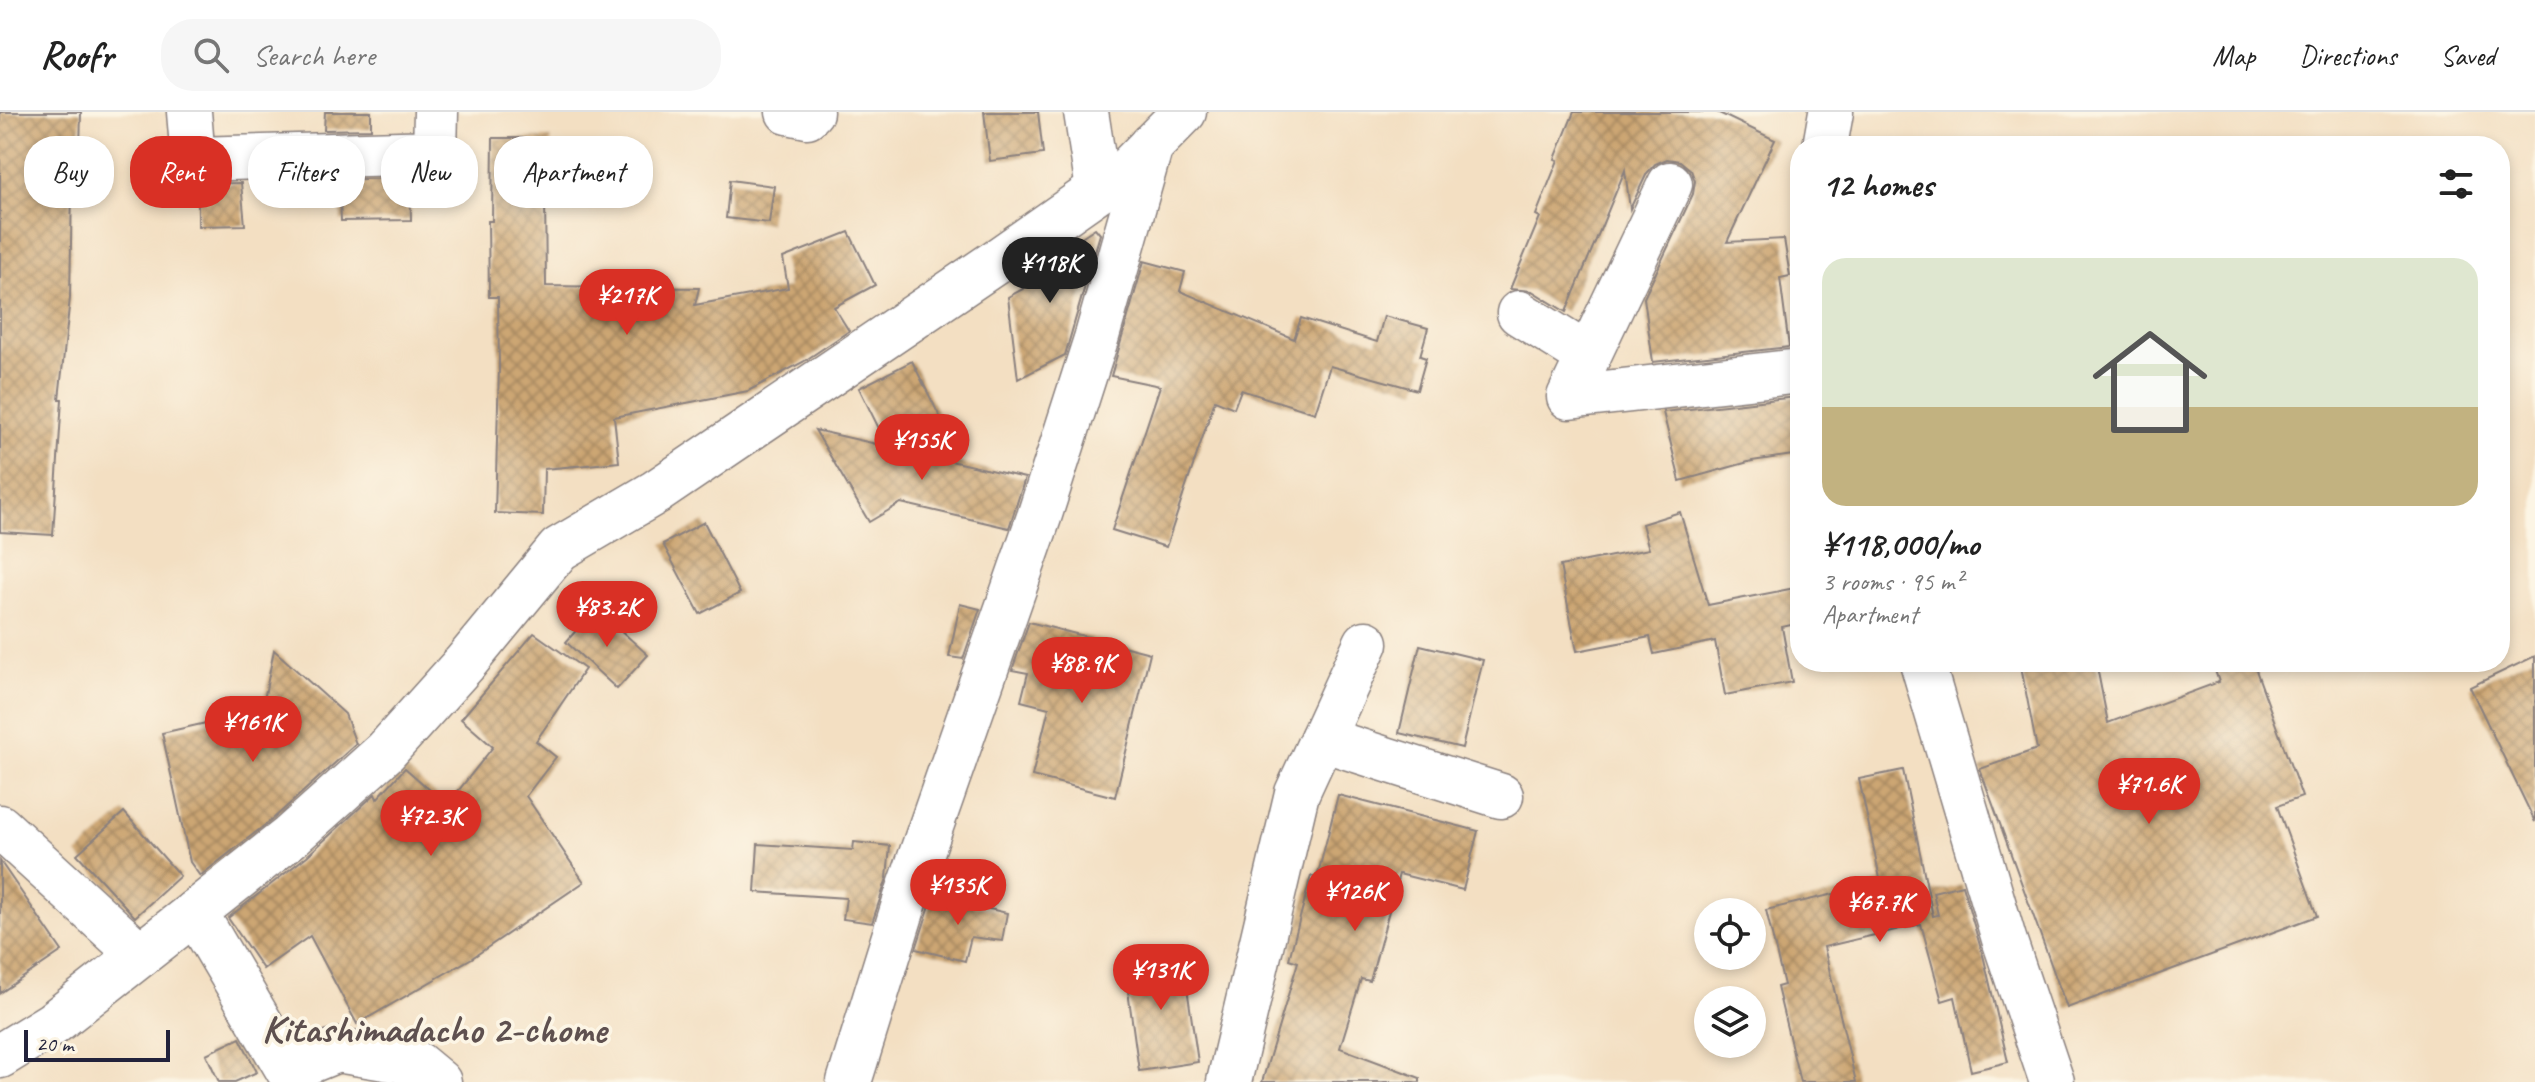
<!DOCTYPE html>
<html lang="en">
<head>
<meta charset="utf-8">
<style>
  :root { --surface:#fff; --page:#f6f6f6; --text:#222; --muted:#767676; --line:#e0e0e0; --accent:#d93025 }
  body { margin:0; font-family:Caveat,sans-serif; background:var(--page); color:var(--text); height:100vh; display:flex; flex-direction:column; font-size:30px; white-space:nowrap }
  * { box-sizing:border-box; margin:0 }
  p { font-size:26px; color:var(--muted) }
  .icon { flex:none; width:44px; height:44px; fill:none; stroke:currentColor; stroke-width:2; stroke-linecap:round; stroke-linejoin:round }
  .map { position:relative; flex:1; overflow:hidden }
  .panel { position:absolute; left:1790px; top:24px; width:720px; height:536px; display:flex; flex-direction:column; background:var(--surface); border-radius:32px; box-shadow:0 4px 12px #0003 }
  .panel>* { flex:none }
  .top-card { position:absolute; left:24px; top:24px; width:760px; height:72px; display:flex; gap:16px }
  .controls { position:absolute; left:1694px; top:786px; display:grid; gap:16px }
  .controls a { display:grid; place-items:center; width:72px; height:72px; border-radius:50%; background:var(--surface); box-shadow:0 4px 12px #0003; font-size:40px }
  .scale { position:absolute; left:24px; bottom:20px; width:146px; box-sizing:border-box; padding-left:8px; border:4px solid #22223b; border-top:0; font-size:22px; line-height:28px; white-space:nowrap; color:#22223b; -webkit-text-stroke:6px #fcf5e5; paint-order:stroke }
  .price { position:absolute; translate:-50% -68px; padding:0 18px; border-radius:28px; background:var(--accent); color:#fff; font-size:26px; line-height:52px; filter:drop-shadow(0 2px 4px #0008) }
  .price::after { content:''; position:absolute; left:50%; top:48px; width:24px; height:18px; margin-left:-12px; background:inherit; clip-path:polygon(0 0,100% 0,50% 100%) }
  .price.selected { background:#222; color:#fff }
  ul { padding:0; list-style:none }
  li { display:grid; align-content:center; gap:16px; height:424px; padding:0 32px }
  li+li { border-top:2px solid var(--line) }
  li span { display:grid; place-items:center; height:248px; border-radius:24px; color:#555 }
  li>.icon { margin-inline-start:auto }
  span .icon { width:144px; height:144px; fill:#fffc; stroke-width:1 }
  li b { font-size:34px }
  h2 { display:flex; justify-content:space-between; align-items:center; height:96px; padding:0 32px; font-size:34px }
  .tag { padding:0 28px; border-radius:32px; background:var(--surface); box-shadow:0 4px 12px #0003; font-size:28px; line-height:72px }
  .tag.selected { background:var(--accent); color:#fff }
  header { display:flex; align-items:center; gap:48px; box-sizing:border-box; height:112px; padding:0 40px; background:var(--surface); border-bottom:2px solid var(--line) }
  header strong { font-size:38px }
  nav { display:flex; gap:44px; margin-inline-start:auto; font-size:28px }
  .search { width:560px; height:72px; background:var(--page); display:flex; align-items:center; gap:20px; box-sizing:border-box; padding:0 28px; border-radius:32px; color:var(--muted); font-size:30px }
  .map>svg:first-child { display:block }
  .building { fill:url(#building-cross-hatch) }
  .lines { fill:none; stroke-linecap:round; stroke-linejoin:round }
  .minor-casing { stroke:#8a807e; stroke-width:47 }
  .minor { stroke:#fff; stroke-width:44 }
  .labels { text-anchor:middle; stroke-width:7; stroke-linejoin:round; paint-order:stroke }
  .neighbourhood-label { font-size:40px; font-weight:bold; fill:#5e504f; stroke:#fcf5e5 }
</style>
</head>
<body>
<header>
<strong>Roofr</strong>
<div class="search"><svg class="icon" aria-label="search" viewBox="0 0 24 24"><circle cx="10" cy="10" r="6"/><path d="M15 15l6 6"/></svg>Search here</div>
<nav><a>Map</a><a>Directions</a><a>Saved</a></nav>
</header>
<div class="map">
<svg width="2535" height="970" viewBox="0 0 2535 970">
  <defs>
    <pattern id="building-cross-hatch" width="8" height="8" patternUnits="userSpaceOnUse" patternTransform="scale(2)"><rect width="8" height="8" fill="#cca673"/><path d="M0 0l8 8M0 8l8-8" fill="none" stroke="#a58760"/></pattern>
  </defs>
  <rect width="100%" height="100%" fill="#fcf5e5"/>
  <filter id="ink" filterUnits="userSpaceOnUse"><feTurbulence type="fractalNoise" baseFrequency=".0125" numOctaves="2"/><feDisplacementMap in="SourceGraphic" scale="16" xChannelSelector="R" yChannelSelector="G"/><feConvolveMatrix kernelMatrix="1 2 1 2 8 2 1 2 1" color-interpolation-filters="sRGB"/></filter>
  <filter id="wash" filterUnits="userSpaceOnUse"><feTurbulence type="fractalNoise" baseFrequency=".006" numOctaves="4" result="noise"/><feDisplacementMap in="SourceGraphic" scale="32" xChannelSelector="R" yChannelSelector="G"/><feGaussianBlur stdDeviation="1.8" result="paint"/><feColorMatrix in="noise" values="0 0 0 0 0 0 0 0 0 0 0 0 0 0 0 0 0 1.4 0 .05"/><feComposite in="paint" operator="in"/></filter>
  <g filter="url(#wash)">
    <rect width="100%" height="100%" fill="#f3dfc2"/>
    <g id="blocks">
      <g class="building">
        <path d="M0,0h81l-2,75h-7l-2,111 -11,101h3l-9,136 -53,-3z"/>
        <path d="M325,0h46v17l-47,1z"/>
        <path d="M984,0h54l5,42 -53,7z"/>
        <path d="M1574,0h143l58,28 -48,102 57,-3 6,37 -10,2 9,69 -136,15 -9,-64 49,-104 2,-13 -4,-11 -11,-9 -13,-2 -12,5 -8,9 -17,36 -5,-39 -59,142 -34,-21 -22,-2 30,-72 -4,-2 22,-55 -3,-1z"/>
        <path d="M493,26h58v59h-6l1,89 153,2 -4,17 93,-17 -5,-30 66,-26 26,53 -41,22 15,24 -46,31 -55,29 -134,26 5,45 -75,7 -1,46 -48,-2 4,-145 -1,-71h-9l-1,-76h4z"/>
        <path d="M410,66l1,42 -70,1 -1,-24 -17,1v-18z"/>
        <path d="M730,68l44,6 -5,37 -43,-5z"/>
        <path d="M241,71l4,42 -47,1v-42z"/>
        <path d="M1095,116l5,6 -35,121 -47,24 -10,-82 15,-8 -6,-9z"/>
        <path d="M1144,149l41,11 -5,19 114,48 7,-21 76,24 7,-26 44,12 -8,28 6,2 -9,32 -87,-24 -15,47 -74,-23 -7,18 -19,-8 -49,147 -54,-17 48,-144 -49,-10z"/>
        <path d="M912,249l29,58 -53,28 -29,-59z"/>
        <path d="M1796,285l4,57 -48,7 -72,20 -17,-69z"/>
        <path d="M815,318l210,48 -16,50 -108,-25 -32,19z"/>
        <path d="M1680,400l28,93 92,-18v36l-18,4 10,55 -67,13 -10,-54 -61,13 -4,-17 -73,14 -17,-85 89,-17 -7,-25z"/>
        <path d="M704,410l36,71 -40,21 -37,-70z"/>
        <path d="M960,492l20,5 -17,50 -14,-2z"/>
        <path d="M596,496l52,47 -31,34 -51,-47z"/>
        <path d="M1029,510l121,31 -35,144 -83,-21 17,-68 -28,-7 7,-28 -16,-3z"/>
        <path d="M534,521l51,36 -49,72 20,16 -30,39 58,86 -112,76 -115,66 -47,-88 -47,33 -35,-51 79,-62 68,-62 2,5 28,-31 42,37 46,-58 -32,-28z"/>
        <path d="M1420,533l63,15 -21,88 -63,-15z"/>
        <path d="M274,538l71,64 11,30 -82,74 -74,58 -10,-14 -28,-129 105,-24 -2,-14z"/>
        <path d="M2535,544v166l-65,-135z"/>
        <path d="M2020,550h76l12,61 111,-41 -7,-20h41l49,135 -25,9 40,110 -250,92 -87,-239 57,-20z"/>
        <path d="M1903,658l30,146 5,-1 -5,-23 29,-7 22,74 24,103 -37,9 -16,-74 -13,4 -21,-77 -97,23 32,135h-56l-23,-95 7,-2 -18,-75 115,-27 -22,-104z"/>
        <path d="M1338,683l140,36 -15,59 -64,-16 -29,107 -9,-2 -21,69 80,30v4h-158l36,-120 -9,-3 22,-83 6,2z"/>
        <path d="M124,700l56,64 -45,41 -58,-63z"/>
        <path d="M854,730l36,4 -3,32 -15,45 -29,-4 3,-21 -91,-6 3,-48 95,6z"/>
        <path d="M0,749l62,90 -62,42z"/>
        <path d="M933,784l74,17 -5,28 -31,-4 -6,24 -49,-12z"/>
        <path d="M1182,842l16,108 -59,9 -15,-109z"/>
        <path d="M240,926l17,34 -22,10h-16l-13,-28z"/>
      </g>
    </g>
  </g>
  <g filter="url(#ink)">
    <use href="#blocks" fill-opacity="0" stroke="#8a807e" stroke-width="2"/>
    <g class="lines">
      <g class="minor-casing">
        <g id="minor">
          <path d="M189,0l4,47 242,-7 1,-40"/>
          <path d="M788,0l19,4 4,-4"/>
          <path d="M1086,0l12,77"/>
          <path d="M1825,34l6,-34"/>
          <path d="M1670,72l-101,213 231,-26"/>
          <path d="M1519,201l69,43"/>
          <path d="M1922,550l82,277 48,143"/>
          <path d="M1322,627l179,57"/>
          <path d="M0,715l140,128"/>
          <path d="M195,800l93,158 49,-20 79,13 23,19"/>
          <path d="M0,944l52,-32 143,-112 95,-75 95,-85 80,-89 94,-114 97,-57 341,-231 131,-92 56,-57"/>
          <path d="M849,970l57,-184 133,-381 58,-181 54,-191"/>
          <path d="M1229,970l68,-289 69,-150"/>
        </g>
      </g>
      <use href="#minor" class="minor"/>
    </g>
  </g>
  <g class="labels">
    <g class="neighbourhood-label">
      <text x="434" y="930">Kitashimadacho 2-chome</text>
    </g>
  </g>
</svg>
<div class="controls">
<a><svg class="icon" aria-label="locate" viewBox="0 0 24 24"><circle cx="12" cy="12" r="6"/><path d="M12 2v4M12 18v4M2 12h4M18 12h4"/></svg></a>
<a><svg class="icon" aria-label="layers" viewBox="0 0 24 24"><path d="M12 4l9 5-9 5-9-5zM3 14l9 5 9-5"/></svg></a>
</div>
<div class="scale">20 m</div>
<b class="price selected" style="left:1050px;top:193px">¥118K</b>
<b class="price" style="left:627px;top:225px">¥217K</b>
<b class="price" style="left:922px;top:370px">¥155K</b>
<b class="price" style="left:607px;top:537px">¥83.2K</b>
<b class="price" style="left:1082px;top:593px">¥88.9K</b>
<b class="price" style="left:253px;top:652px">¥161K</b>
<b class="price" style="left:2149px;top:714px">¥71.6K</b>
<b class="price" style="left:431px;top:746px">¥72.3K</b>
<b class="price" style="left:958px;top:815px">¥135K</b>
<b class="price" style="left:1355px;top:821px">¥126K</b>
<b class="price" style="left:1880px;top:832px">¥67.7K</b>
<b class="price" style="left:1161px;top:900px">¥131K</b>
<div class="top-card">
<a class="tag">Buy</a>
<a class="tag selected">Rent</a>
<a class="tag">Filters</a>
<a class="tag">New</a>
<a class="tag">Apartment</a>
</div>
<section class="panel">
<h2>12 homes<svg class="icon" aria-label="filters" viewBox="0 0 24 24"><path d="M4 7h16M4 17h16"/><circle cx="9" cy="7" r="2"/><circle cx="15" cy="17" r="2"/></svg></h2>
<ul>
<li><span style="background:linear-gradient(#dfe7d0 60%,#c2b280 0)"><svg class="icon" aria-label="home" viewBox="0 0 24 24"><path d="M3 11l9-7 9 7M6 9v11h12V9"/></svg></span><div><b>¥118,000/mo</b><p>3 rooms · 95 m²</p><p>Apartment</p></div></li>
</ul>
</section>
</div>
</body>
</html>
